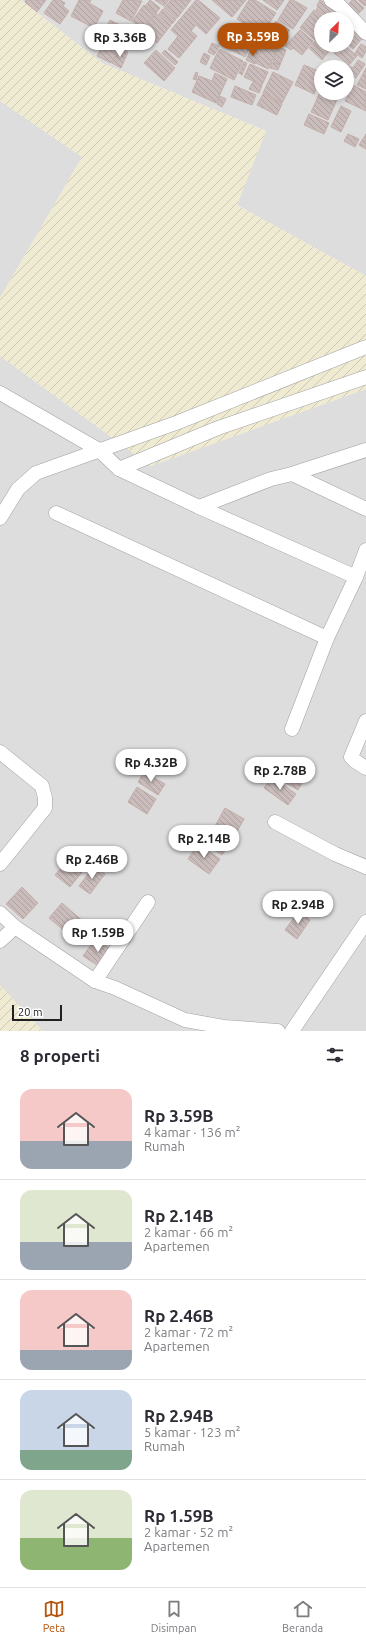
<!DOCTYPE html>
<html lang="id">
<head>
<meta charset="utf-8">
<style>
  :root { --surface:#fff; --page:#f7f7f7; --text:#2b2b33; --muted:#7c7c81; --line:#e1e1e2; --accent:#b45309 }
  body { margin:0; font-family:Ubuntu,sans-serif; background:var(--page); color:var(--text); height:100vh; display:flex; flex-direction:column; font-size:15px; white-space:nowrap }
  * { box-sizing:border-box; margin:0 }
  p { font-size:13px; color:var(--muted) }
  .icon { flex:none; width:22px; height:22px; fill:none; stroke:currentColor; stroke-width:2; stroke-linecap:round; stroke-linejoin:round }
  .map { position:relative; height:1031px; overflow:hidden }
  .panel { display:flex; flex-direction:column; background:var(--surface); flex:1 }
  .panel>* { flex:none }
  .needle { width:26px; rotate:24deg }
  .controls { position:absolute; left:314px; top:12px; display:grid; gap:8px }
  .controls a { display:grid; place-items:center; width:40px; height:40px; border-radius:50%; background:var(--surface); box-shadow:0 2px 6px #0003; font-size:20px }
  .scale { position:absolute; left:12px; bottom:10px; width:50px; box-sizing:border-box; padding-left:4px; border:2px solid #202020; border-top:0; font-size:11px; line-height:14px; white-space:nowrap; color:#202020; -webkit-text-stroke:3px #fff; paint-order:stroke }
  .price { position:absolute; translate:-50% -34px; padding:0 9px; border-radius:14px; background:#fff; color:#222; font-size:13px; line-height:26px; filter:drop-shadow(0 1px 2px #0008) }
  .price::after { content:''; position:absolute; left:50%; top:24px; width:12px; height:9px; margin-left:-6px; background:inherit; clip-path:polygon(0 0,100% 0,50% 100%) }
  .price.selected { background:var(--accent); color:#fff }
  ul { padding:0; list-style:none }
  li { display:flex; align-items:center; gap:12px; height:100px; padding:0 20px }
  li+li { border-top:1px solid var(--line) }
  li span { display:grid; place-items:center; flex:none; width:112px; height:80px; border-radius:12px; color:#555 }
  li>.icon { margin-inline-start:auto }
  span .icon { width:48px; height:48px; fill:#fffc; stroke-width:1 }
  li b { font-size:17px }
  h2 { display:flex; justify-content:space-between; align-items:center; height:48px; padding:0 20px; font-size:17px }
  .menu { display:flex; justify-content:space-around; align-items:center; height:56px; border-top:1px solid var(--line); background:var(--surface); font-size:11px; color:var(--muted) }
  .menu a { display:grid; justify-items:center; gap:2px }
  .menu .selected { color:var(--accent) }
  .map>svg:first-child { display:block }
  .residential { fill:#dedddd; fill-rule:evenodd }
  .farmland { fill:url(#farmland-furrows) }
  .building { fill:url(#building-back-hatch); stroke:#c3aea9 }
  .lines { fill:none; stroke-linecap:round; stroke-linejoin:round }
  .minor-casing { stroke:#a1a1a1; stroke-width:15 }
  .minor { stroke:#fff; stroke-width:14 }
</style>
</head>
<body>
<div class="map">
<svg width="366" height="1031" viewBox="0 0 366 1031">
  <defs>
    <pattern id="farmland-furrows" width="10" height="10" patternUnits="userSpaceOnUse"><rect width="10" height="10" fill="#efebd2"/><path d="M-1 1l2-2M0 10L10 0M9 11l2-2" fill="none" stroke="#cdc9b4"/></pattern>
    <pattern id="building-back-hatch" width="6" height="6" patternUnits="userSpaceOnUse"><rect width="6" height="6" fill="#c9bcba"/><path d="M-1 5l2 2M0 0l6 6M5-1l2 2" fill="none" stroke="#aca1a0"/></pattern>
  </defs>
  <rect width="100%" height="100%" fill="#f1ebe6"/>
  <g class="residential">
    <path d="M21,0h345v276l-129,-71 29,-74 -164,-68zM321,19h26v26h-26zM321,67h26v26h-26z"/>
    <path d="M0,101l82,56 -82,141z"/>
    <path d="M0,356l151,110 215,-77v642h-366z"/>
  </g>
  <g class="farmland">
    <path d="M0,0h21l81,63 164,68 -29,74 129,71v113l-215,77 -151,-110v-58l82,-141 -82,-56z"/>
    <path d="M0,985l43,46h-43z"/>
  </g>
  <g class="building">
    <path d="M26,0h20l-9,12 -12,-10z"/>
    <path d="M53,0h7l5,3 -2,3 6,5 -9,13 -16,-11z"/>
    <path d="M79,0h12l-2,3 14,8 -9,17 -23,-12z"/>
    <path d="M123,0l19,1 -11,20 -15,-8z"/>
    <path d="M150,0l10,8 -4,5 -10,-8z"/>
    <path d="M155,0h14l-5,6z"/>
    <path d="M171,0h20l-14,18 -13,-10z"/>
    <path d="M196,0h2l22,18 -14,16 -10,-9 -5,6 6,5 -18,22 -11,-9 10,-13 -7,-6z"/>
    <path d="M212,0h34l-14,17z"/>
    <path d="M249,0h6l21,13 -14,21 -25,-15z"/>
    <path d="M263,0h21l-7,10z"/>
    <path d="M290,0h3l14,8 -14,21 -15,-9z"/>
    <path d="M320,0l6,3 -1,2 10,7 -5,7 -14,-9 2,-3 -1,-2z"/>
    <path d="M352,0h3l9,8 -6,6 -10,-9z"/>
    <path d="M358,0h8v5l-1,1z"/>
    <path d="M144,5l11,8 -12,16 -11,-8z"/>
    <path d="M163,9l13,10 -4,5 -13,-10z"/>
    <path d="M314,10l13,9h-6v13l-6,8 -15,-12z"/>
    <path d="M339,12l15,11 -3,5 -4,-3v-6h-8l-3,-2z"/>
    <path d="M156,13l15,12 -14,18 -15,-11z"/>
    <path d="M110,20l20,10 -8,16 -20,-10z"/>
    <path d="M276,21l14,9 -4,5 -14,-9z"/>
    <path d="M356,26l10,8 -13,15 -6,-5v-8z"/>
    <path d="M238,27l18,9 -11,21 -26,-13 5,-10 9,4z"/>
    <path d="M271,28l14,8 -4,8 -15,-9z"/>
    <path d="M132,30l5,2 -8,17 -5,-2z"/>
    <path d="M300,30l13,11 -11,14 -9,-7 -2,2 -6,-4z"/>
    <path d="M321,34v11h13l-12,15 -13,-12z"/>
    <path d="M257,37l8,4 -5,11 -8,-4z"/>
    <path d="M105,40l14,7 -8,16 -14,-7z"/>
    <path d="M265,42l13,5 -10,22 -12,-6z"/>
    <path d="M212,43l7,3 -5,9 -6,-3z"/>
    <path d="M361,44l5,3v4l-4,7 -7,-5z"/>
    <path d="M341,45h3l13,11 -8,9 -15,-12z"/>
    <path d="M278,47l8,3 -6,15 -7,-4z"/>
    <path d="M120,48l8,4 -7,16 -9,-5z"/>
    <path d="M219,49l24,12 -9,19 -24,-12z"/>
    <path d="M251,49l8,4 -4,11 -9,-4z"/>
    <path d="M156,50l19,18 -11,13 -20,-18z"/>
    <path d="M165,50l13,12 -3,3 -13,-12z"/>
    <path d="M204,53l6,3 -4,9 -6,-3z"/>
    <path d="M358,60l7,4 -9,14 -7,-4 1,-1 -3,-2v-4h-3l1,-3 8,4z"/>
    <path d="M244,62l3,1 -5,12 -3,-2z"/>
    <path d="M272,62l8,3 -2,5 -8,-2z"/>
    <path d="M250,64l18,8 -6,13 -18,-8z"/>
    <path d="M304,65l17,7v5l-7,17 -19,-9z"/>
    <path d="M366,68v21l-9,-4z"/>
    <path d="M196,72l2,1 -2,7 -3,-1z"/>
    <path d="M273,72l20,10 -11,21 -19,-10z"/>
    <path d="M215,73l12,6 -11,24 -24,-11 7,-16 13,5z"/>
    <path d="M253,82l9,4 -3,7 -10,-4z"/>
    <path d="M353,85l13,7v19l-21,-10z"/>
    <path d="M235,86l21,9 -4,10 -21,-8z"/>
    <path d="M321,90v3h19l-12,27 -17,-8z"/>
    <path d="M263,94l19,10 -5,11 -20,-10z"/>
    <path d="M220,96l6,3 -4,8 -5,-3z"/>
    <path d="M341,106l10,5 -10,21 -10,-5z"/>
    <path d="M309,114l20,9 -5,11 -20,-9z"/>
    <path d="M348,134l11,5 -4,8 -11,-6z"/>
    <path d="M366,134v15l-7,-4z"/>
    <path d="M287,765l19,11 -8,14 -20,-12z"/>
    <path d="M144,772l21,12 -7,11 -20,-13z"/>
    <path d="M272,777l24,17 -8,11 -24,-17z"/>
    <path d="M137,787l19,12 -9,15 -19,-12z"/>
    <path d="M225,808l19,11 -10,18 -19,-11z"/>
    <path d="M213,831l18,11 -9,13 -17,-11z"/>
    <path d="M198,844l22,15 -11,15 -21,-15z"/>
    <path d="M73,854l14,12 -17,21 -15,-12z"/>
    <path d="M94,866l11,8 -15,20 -11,-8z"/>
    <path d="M22,887l16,16 -15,16 -17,-15z"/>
    <path d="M62,903l23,20 -13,14 -23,-19z"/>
    <path d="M299,911l11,9 -13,19 -12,-9z"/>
    <path d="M95,939l17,11 -12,17 -17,-11z"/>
  </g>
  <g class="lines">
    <g class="minor-casing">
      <g id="minor">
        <path d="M331,0l9,6 26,27"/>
        <path d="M0,393l99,57 20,19 80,38 157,70"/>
        <path d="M119,469l99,-41 148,-51"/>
        <path d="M292,474l74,35"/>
        <path d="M199,507l72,-28 21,-5 74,-24"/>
        <path d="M56,513l271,125"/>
        <path d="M0,518l18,-29 18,-16 140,-50 190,-76"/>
        <path d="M366,721l-15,36 4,4 11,7"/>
        <path d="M292,729l35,-91 29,-61 10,-27"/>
        <path d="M0,752l42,34 3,12v10l-45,56"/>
        <path d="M275,822l60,32 31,13"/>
        <path d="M0,913l15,14 80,54 20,7 70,32 39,7 54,4"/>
        <path d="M0,941l15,-14"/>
        <path d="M95,981l53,-79"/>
        <path d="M292,1031l74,-109"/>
      </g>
    </g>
    <use href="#minor" class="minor"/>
  </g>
</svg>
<div class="controls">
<a><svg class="needle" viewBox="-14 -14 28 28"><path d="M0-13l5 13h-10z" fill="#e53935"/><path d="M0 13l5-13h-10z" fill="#7c7c81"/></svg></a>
<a><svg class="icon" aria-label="layers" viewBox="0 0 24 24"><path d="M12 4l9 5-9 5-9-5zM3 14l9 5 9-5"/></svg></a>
</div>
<div class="scale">20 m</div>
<b class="price selected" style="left:253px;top:57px">Rp 3.59B</b>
<b class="price" style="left:120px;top:58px">Rp 3.36B</b>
<b class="price" style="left:151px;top:783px">Rp 4.32B</b>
<b class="price" style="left:280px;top:791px">Rp 2.78B</b>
<b class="price" style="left:204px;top:859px">Rp 2.14B</b>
<b class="price" style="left:92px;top:880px">Rp 2.46B</b>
<b class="price" style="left:298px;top:925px">Rp 2.94B</b>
<b class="price" style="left:98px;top:953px">Rp 1.59B</b>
</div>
<section class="panel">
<h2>8 properti<svg class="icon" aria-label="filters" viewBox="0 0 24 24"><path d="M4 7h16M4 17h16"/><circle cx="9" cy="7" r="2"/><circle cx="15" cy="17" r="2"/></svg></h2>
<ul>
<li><span style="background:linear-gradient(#f6c9c9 65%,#9aa5b1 0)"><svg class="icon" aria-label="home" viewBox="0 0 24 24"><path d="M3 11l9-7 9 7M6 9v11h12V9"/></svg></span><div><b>Rp 3.59B</b><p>4 kamar · 136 m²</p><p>Rumah</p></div></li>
<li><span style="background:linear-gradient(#dfe7d0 65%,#9aa5b1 0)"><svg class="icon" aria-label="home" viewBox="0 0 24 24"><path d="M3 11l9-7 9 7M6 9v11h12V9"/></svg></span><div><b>Rp 2.14B</b><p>2 kamar · 66 m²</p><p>Apartemen</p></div></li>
<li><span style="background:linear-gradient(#f6c9c9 75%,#9aa5b1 0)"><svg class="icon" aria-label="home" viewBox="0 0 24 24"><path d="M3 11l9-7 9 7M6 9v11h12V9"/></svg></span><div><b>Rp 2.46B</b><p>2 kamar · 72 m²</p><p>Apartemen</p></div></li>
<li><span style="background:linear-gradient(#c9d6e8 75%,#7fa58c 0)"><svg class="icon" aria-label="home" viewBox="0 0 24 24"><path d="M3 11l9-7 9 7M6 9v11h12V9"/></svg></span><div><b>Rp 2.94B</b><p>5 kamar · 123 m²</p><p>Rumah</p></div></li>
<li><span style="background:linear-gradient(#dfe7d0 60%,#8fb573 0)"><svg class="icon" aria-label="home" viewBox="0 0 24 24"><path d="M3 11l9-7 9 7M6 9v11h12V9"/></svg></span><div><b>Rp 1.59B</b><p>2 kamar · 52 m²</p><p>Apartemen</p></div></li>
</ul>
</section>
<nav class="menu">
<a class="selected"><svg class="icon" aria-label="map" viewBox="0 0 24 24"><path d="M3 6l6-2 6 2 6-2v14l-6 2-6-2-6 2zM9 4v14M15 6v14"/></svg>Peta</a>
<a><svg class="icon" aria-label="saved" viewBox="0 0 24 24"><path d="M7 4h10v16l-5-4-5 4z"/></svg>Disimpan</a>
<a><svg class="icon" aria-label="home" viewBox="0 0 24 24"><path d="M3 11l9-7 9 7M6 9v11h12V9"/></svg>Beranda</a>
</nav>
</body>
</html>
